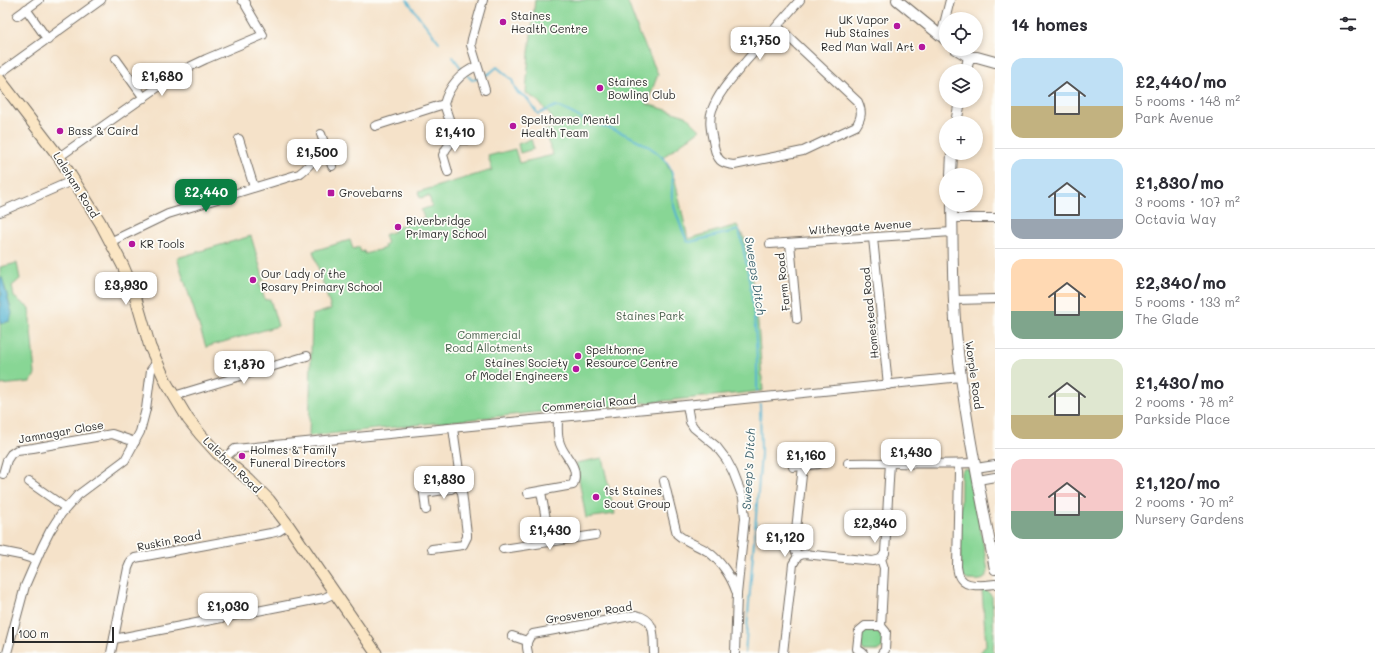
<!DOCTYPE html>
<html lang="en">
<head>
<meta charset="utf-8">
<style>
  :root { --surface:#fff; --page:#f2f2f3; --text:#2b2b33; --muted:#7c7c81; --line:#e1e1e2; --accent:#0b8043 }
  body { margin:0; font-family:Mali,sans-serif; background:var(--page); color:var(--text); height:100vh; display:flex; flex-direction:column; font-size:15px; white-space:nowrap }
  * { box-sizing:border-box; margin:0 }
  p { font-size:13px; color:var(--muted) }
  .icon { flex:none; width:22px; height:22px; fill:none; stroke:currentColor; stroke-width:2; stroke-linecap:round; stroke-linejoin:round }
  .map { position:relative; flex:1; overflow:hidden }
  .side { display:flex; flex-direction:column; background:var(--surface); width:380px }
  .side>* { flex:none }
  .controls { position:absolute; left:939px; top:12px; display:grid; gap:8px }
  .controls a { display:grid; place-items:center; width:44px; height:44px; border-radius:50%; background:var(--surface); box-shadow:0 2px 6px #0003; font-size:20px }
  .scale { position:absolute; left:12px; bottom:10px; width:102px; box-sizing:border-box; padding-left:4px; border:2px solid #2b2b2b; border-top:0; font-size:11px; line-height:14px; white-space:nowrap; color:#2b2b2b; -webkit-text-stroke:3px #fdfcf7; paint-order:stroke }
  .price { position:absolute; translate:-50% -34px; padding:0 9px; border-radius:8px; background:#fff; color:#222; font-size:13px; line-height:26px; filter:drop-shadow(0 1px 2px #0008) }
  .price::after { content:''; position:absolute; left:50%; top:24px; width:12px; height:9px; margin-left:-6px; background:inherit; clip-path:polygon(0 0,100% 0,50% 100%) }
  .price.selected { background:var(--accent); color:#fff }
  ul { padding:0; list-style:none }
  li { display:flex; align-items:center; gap:12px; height:100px; padding:0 16px }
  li+li { border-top:1px solid var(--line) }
  li span { display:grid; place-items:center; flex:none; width:112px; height:80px; border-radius:12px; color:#555 }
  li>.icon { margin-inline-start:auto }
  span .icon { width:48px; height:48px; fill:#fffc; stroke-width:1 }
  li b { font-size:17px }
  h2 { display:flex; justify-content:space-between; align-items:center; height:48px; padding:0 16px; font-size:17px }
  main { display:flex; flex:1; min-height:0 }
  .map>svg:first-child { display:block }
  .green { fill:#88d695; stroke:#5a8060 }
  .water { fill:#53b3d1; stroke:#3f6f7e }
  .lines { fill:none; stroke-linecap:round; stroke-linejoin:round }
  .stream { stroke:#53b3d1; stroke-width:2 }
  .minor-casing { stroke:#726b62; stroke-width:10 }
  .tertiary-casing { stroke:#726b62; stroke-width:12 }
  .secondary-casing { stroke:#726b62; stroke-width:13 }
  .minor { stroke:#fff; stroke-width:8 }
  .tertiary { stroke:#fff; stroke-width:10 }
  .secondary { stroke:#fbe6c4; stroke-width:11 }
  .poi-dot { fill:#b5179e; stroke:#fdfcf7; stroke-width:1.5 }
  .labels { text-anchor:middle; stroke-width:3.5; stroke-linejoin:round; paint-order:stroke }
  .poi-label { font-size:11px; fill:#2b2b2b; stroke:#fdfcf7; text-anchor:start }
  .street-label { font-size:11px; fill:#2b2b2b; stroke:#fdfcf7 }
  .park-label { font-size:11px; fill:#475e4b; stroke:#fdfcf7 }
  .water-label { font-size:12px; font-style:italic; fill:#3b616d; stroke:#fdfcf7 }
</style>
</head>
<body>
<main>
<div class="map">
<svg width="995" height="653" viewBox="0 0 995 653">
  <rect width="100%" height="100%" fill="#fdfcf7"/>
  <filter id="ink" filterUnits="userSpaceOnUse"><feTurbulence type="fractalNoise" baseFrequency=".025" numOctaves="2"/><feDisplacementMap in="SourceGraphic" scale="8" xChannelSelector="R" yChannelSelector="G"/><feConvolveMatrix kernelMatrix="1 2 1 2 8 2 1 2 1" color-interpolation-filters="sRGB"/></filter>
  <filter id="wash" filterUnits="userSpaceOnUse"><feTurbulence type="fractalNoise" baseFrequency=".012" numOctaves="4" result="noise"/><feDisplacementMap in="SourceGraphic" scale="16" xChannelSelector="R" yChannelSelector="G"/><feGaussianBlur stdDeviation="0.9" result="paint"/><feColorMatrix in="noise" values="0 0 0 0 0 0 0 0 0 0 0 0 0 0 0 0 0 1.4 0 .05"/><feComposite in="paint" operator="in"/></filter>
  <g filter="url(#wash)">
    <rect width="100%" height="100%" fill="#f5e2c9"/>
    <g class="green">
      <path d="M535,0h92l13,35 18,39 -11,30 39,12 14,14 -37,27 12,23 13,59 49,-14 7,13 5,22 9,64 5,67 -179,18h-3l-1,-1 -271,28 3,-121 19,-6 -18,-58 37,-11 3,9 6,-2 2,5 3,-1 1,3 20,-6 -1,-3 3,-1 -3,-9 11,-4 -1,-3 30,-10 -3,-8 11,-4 -3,-10 -9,2 -2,-6 74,-22 -4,-14 27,-7 4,14 34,-8 -9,-24 15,-5 -21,-25 -12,-8 3,-40z"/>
      <path d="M531,139l3,10 -14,4 -2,-9z"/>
      <path d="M251,236l13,44 -5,2 6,18 5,-1 8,27 -72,21 -29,-89z"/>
      <path d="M17,263l3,16 -8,7 2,11 15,11 6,66 -4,8 -31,3v-118z"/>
      <path d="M602,458l13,56 -29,4 -10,-55z"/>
      <path d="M965,468l5,2 18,101c-2,12 -11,9 -21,9l-7,-7 1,-102z"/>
      <path d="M982,590l5,1 5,5 2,41 -1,16h-13l6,-8z"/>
      <path d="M867,629h12l4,3v15l-6,4h-13l-4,-6 1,-12z"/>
    </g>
    <path class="water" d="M2,277l10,36 -2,8 -10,3v-28l2,-1 -2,-6v-11z"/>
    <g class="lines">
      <g class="stream">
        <path d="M407,0l10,14 22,28"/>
        <path d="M453,57l11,15"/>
        <path d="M467,75l5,5 8,-2"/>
        <path d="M484,76l6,-3 7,-6 15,13 3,8 3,5 8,4 12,17 18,-8c11,4 22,11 33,16 7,3 16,4 23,7 19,7 55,23 60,44 2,8 -1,17 0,25 3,15 9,29 15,43l3,1 49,-12c13,52 19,107 18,161"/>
        <path d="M745,653l16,-199 -1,-49"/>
      </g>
    </g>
  </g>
  <g filter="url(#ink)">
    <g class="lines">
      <g class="minor-casing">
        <g id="minor">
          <path d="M483,0l-11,39 -1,6 14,45"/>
          <path d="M26,9l22,31"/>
          <path d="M17,16l22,-16"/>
          <path d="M777,26l81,76c4,9 4,15 -2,24l-53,25 -69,14c-13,-1 -17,-5 -20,-19 -2,-11 -6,-24 -2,-36 7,-19 23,-35 35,-50 18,-20 35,-40 53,-60"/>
          <path d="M941,36l9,-36"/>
          <path d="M116,59l28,39"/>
          <path d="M0,73l101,-73"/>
          <path d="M375,126l69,-22"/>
          <path d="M321,134l11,32"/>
          <path d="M455,137l-11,-33c5,-18 17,-31 33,-38"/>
          <path d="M239,139l15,48"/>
          <path d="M59,157l122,-86 25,-12 57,-24 -17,-29v-3l-4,-3"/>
          <path d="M448,172l-5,-17 3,-6 9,-12 8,3h7"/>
          <path d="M0,212l74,-32"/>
          <path d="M952,218h43"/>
          <path d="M873,238l15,147"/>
          <path d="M110,242l58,-28 131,-40c11,-7 18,-21 27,-24"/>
          <path d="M790,243l7,76"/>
          <path d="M770,244l182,-12"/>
          <path d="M955,300l40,-1"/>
          <path d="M174,396l133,-40"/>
          <path d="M687,405l3,17 4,6 22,18 10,13 7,13 10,26 2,20 -8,76 -2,59"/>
          <path d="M223,459l12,-10 368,-36 43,-4 315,-32"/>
          <path d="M848,463c42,-1 84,2 126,0"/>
          <path d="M957,464l2,7 -2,96c1,4 1,9 4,12 6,9 25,6 34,5"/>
          <path d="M793,467l25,-3"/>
          <path d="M976,468l19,-3"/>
          <path d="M3,474l4,-14 4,-6 6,-4 16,-2 79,-14 23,8"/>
          <path d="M978,480l17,-3"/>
          <path d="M664,481l13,53c9,8 20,11 30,17 13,9 24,25 29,40"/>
          <path d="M29,482l37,26"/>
          <path d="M423,485l3,25"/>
          <path d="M541,492l9,49"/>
          <path d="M424,493l27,-4 6,-4"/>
          <path d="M528,493l39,-7 6,-1c8,-21 -11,-28 -14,-45 -2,-7 -1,-15 -1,-23"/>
          <path d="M432,549l31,-4 4,-8v-3l-5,-42 -5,-7 3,-7 -7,-50"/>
          <path d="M503,549l92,-14"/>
          <path d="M0,551l20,4 16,5"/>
          <path d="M798,556l6,-2 69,7 8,-2"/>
          <path d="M512,636l15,5"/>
          <path d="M114,639l210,-41 11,-5"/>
          <path d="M7,653l18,-67 17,-39 8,-16 11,-17 17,-19 47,-35 15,-28 6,-23 5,-39 6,-8"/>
          <path d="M111,653l17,-85 3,-7 4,-3 136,-25 8,-2 9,-6"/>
          <path d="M528,653c-2,-8 -2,-14 5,-19l103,-19c21,5 17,21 18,38"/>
          <path d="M783,653l10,-89 5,-8 -4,-8 9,-82"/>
          <path d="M863,653l-6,-4 2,-18 6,-5h16"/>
          <path d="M882,653l3,-3 1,-18 -5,-6 3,-58 -3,-9 4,-6 5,-91"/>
        </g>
      </g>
      <g class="tertiary-casing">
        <g id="tertiary">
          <path d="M897,0l49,40"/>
          <path d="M956,49l13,8h8l18,5"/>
          <path d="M966,71l3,-14"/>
          <path d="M956,123l4,-22"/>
          <path d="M951,175l1,-22"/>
          <path d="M952,205c1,42 0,86 4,127 7,80 24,159 39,237"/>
        </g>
      </g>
      <g class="secondary-casing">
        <path id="secondary" d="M0,80l59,77 41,65 23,44 11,26 16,55 7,15 10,22 21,35 12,15 17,19 32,27 20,20 19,25 88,128"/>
      </g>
      <use href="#minor" class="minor"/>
      <use href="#tertiary" class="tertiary"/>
      <use href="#secondary" class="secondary"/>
    </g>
  </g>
  <g class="poi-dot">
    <circle cx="503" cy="22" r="4"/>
    <circle cx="897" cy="26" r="4"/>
    <circle cx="922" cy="47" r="4"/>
    <circle cx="600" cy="88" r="4"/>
    <circle cx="513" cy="126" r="4"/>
    <circle cx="60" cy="131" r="4"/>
    <rect x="327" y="189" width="8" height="8" rx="2"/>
    <circle cx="398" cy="227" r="4"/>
    <circle cx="132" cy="244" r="4"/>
    <circle cx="253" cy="280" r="4"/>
    <circle cx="578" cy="356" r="4"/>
    <circle cx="576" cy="369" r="4"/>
    <circle cx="242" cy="456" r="4"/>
    <circle cx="596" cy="497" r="4"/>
  </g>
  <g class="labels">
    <g class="poi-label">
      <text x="511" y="20">Staines<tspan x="511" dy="13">Health Centre</tspan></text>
      <text x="889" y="24" text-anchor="end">UK Vapor<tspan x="889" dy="13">Hub Staines</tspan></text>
      <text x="914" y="51" text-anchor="end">Red Man Wall Art</text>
      <text x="608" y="86">Staines<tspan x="608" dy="13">Bowling Club</tspan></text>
      <text x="521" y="124">Spelthorne Mental<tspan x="521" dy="13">Health Team</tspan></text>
      <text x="68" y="135">Bass &amp; Caird</text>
      <text x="339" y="197">Grovebarns</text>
      <text x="406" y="225">Riverbridge<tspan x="406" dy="13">Primary School</tspan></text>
      <text x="140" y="248">KR Tools</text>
      <text x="261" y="278">Our Lady of the<tspan x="261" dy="13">Rosary Primary School</tspan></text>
      <text x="586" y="354">Spelthorne<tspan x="586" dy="13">Resource Centre</tspan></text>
      <text x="568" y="367" text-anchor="end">Staines Society<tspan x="568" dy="13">of Model Engineers</tspan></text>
      <text x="250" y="454">Holmes &amp; Family<tspan x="250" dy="13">Funeral Directors</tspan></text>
      <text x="604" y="495">1st Staines<tspan x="604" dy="13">Scout Group</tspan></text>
    </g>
    <g class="street-label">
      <text transform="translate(76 185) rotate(58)" y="4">Laleham Road</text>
      <text transform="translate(860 227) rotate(-4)" y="4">Witheygate Avenue</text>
      <text transform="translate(783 282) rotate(-96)" y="4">Farm Road</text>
      <text transform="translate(870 313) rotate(-96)" y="4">Homestead Road</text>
      <text transform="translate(974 375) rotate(82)" y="4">Worple Road</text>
      <text transform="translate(589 404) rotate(-5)" y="4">Commercial Road</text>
      <text transform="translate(61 432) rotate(-10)" y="4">Jamnagar Close</text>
      <text transform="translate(232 465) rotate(44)" y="4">Laleham Road</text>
      <text transform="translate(169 541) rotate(-11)" y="4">Ruskin Road</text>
      <text transform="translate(589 613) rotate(-9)" y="4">Grosvenor Road</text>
    </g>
    <g class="park-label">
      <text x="650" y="320">Staines Park</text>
      <text x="489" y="339">Commercial<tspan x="489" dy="13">Road Allotments</tspan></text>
    </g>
    <g class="water-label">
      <text transform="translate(755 276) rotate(81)" y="4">Sweeps Ditch</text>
      <text transform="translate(749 469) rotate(-87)" y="4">Sweep's Ditch</text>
    </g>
  </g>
</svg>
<div class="controls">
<a><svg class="icon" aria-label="locate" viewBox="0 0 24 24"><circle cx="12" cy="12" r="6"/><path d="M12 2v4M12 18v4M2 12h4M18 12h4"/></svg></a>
<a><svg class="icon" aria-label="layers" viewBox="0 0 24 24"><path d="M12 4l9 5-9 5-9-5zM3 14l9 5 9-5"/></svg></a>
<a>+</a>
<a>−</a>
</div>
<div class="scale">100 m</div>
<b class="price" style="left:760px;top:61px">£1,750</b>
<b class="price" style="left:162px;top:97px">£1,680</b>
<b class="price" style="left:455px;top:153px">£1,410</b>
<b class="price" style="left:317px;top:173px">£1,500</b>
<b class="price selected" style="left:206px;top:213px">£2,440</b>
<b class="price" style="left:126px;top:306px">£3,930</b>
<b class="price" style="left:244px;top:385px">£1,870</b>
<b class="price" style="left:911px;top:473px">£1,430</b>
<b class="price" style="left:806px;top:476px">£1,160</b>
<b class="price" style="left:444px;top:500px">£1,830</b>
<b class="price" style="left:875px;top:544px">£2,340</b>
<b class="price" style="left:550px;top:551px">£1,430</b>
<b class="price" style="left:785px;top:558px">£1,120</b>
<b class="price" style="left:228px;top:627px">£1,030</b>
</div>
<section class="side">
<h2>14 homes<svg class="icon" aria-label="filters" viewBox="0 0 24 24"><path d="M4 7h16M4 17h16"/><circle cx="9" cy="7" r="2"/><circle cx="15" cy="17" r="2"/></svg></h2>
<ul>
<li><span style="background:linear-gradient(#bfe0f5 60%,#c2b280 0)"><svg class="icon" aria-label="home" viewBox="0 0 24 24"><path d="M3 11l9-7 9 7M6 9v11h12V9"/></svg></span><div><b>£2,440/mo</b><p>5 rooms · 148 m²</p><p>Park Avenue</p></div></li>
<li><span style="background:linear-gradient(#bfe0f5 75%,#9aa5b1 0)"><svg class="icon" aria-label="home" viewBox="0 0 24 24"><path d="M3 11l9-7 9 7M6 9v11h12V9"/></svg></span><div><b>£1,830/mo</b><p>3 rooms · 107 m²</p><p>Octavia Way</p></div></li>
<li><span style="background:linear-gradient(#ffd9b3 65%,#7fa58c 0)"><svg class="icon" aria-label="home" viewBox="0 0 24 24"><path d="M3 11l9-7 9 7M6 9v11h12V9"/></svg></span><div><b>£2,340/mo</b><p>5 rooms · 133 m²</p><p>The Glade</p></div></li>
<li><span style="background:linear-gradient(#dfe7d0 70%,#c2b280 0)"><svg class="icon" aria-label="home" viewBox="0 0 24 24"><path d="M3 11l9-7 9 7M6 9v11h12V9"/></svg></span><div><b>£1,430/mo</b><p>2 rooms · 78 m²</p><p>Parkside Place</p></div></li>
<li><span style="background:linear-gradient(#f6c9c9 65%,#7fa58c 0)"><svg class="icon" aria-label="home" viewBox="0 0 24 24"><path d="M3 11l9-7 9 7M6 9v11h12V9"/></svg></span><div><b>£1,120/mo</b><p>2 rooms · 70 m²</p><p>Nursery Gardens</p></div></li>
</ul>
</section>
</main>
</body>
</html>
